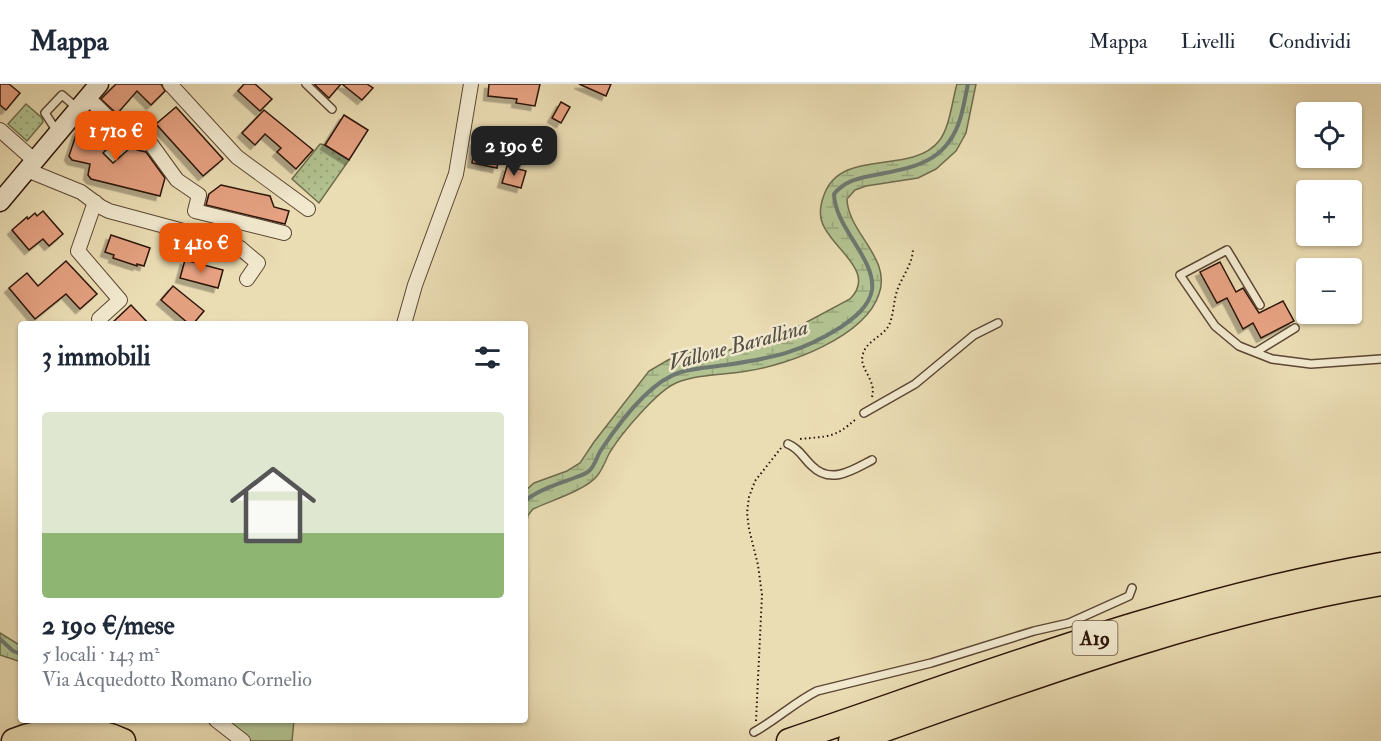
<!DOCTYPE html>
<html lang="it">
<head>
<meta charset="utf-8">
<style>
  :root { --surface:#fff; --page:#f6f6f7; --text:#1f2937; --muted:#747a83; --line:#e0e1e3; --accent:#ea580c }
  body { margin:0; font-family:"IM FELL Double Pica",serif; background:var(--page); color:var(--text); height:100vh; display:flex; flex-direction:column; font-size:22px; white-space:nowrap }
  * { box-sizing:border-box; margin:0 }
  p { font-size:20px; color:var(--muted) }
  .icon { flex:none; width:33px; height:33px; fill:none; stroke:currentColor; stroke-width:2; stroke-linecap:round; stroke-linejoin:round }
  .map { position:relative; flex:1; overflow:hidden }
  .side { position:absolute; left:18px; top:237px; width:510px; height:402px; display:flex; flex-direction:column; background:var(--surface); border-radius:6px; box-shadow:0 2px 4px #0004 }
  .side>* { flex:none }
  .buttons { position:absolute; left:1296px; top:18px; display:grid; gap:12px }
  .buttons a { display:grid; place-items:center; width:66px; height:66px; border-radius:6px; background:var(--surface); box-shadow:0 2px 4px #0004; font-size:30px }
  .price { position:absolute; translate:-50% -51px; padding:0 14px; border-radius:12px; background:var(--accent); color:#fff; font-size:20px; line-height:39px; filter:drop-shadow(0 2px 3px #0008) }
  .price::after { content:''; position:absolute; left:50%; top:36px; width:18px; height:14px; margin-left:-9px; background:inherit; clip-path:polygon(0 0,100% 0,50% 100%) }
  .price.current { background:#222; color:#fff }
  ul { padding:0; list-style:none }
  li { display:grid; align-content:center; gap:12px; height:318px; padding:0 24px }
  li span { display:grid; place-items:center; height:186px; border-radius:6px; color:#555 }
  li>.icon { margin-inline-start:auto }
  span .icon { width:108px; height:108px; fill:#fffc; stroke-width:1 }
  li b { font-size:26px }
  h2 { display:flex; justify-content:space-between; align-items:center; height:72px; padding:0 24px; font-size:26px }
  header { display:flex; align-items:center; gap:36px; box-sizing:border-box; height:84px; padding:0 30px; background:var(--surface); border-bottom:2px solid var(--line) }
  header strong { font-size:28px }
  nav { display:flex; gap:33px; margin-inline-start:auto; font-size:21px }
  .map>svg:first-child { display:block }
  .green { fill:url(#green-dots); stroke:#706c4c; stroke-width:1.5 }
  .wetland { fill:url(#wetland-marsh); stroke:#706c4c; stroke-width:1.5 }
  .pitch { fill:#b2c290; stroke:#706c4c; stroke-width:1.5 }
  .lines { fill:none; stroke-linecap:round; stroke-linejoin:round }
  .stream { stroke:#6e7870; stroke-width:4 }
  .building { fill:#e5a181; stroke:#2d1508; stroke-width:1.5; filter:url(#shadow) }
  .lane-casing { stroke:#5c4733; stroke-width:10 }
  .street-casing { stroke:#5c4733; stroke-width:16 }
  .secondary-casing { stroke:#2d1508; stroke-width:21 }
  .highway-casing { stroke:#2d1508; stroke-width:27 }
  .path { stroke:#2d1508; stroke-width:2; stroke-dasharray:1.5 3; stroke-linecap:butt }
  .lane { stroke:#f1e8ce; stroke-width:7 }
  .street { stroke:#f1e8ce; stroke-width:14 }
  .secondary { stroke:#f1e8ce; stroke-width:18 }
  .highway { stroke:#eadcb3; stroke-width:24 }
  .labels { text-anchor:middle; stroke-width:5; stroke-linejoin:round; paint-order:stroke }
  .shield { fill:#f1e8ce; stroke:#685443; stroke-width:1.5 }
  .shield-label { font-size:20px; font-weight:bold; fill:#2d1508 }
  .water-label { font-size:22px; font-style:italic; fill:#534f45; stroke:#f1e8ce }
</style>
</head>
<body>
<header>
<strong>Mappa</strong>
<nav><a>Mappa</a><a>Livelli</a><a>Condividi</a></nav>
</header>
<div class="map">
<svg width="1381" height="657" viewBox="0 0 1381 657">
  <defs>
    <pattern id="green-dots" width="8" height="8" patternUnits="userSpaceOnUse" patternTransform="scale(1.5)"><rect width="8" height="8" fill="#b2c290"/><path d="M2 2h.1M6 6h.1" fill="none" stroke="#99a67b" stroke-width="1.8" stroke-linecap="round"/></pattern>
    <pattern id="wetland-marsh" width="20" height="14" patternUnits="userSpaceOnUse" patternTransform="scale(1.5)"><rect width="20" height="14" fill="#b2c290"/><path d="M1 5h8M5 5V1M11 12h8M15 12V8" fill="none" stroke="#99a67b"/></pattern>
    <filter id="shadow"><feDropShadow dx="-4.5" dy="4.5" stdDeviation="0" flood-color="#0004"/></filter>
  </defs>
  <rect width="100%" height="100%" fill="#eadcb3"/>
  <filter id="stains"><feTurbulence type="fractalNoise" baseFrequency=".00333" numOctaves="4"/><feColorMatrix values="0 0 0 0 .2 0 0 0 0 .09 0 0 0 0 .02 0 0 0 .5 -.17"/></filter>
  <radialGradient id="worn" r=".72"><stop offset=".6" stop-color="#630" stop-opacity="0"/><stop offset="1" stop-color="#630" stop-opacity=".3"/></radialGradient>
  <g class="green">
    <path d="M26,20l16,14 1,4 -16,19 -19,-17z"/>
    <path d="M320,60l5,1 24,15 -30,43 -27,-24z"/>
  </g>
  <g class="wetland">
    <path d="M957,0h19l-10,49 -10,18 -20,18 -18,9 -52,8 -11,4 -8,9c1,34 45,59 32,95 -14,43 -91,71 -132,77 -23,4 -50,3 -71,12 -19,8 -55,51 -66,69 -4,7 -7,17 -13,24 -11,14 -47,25 -64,33l-5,6 -3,19v-43l9,-8 33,-12 13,-8 14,-21 55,-71 19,-11 23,-8 22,2 64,-16 73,-39c28,-28 -20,-51 -28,-77 -3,-8 -1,-19 2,-27 17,-48 87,-19 115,-54 11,-14 13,-40 18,-57z"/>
    <path d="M0,549l21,13v16l-21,-7z"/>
  </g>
  <path class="pitch" d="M222,636h72l-2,21h-43z"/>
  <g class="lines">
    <g class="stream">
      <path d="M525,417c13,-11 33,-17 49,-23 5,-2 13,-4 16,-8 5,-5 7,-14 11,-20 18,-27 49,-69 80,-78 14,-4 30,-5 45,-7 46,-7 74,-12 115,-38 13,-9 28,-20 31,-37 4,-31 -37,-62 -38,-96 10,-12 21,-15 36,-18 38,-8 72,-10 88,-51 5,-12 7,-28 10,-41"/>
      <path d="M0,555l13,12 8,3"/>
    </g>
  </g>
  <g class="building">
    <path d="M0,0h9l11,9 -14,17 -6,-5z"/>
    <path d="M116,0h45l4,7 -14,14 -14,-14 -20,23 -16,-15z"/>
    <path d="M244,0h11l17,15 -12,12 -22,-20z"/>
    <path d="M314,0h27l-12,14z"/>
    <path d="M342,0h25l6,4 -11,12z"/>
    <path d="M489,0h51l-5,22 -19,-3 1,-4 -29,-3z"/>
    <path d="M579,0h32l-5,12z"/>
    <path d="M561,18l9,5 -9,16 -9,-5z"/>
    <path d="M176,23l47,52 -20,17 -47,-52z"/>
    <path d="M264,26l49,40 -17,19 -19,-17 4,-4 -16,-14 -10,11 -13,-12z"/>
    <path d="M344,31l24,15 -19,30 -24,-15z"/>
    <path d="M95,34l6,12 -2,1 15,5 -1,7 -10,10 10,10 25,-22 -1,9 9,2 19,26 -5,18 -69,-17 -3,-4 2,-11 -18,-4 -3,-4 8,-24 7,-8 6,-1z"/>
    <path d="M475,57l26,5 -4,22 -25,-5z"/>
    <path d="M507,82l19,5 -5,17 -19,-5z"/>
    <path d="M221,101l49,11 4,11 15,4 -4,13 -79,-19 3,-11z"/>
    <path d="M43,127l20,23 -14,12 -6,-7 -14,11 -17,-20 15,-13 1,2 7,-6 2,3z"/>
    <path d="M111,151l39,13 -6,18 -7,-2v2l-24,-8 1,-3 -9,-3z"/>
    <path d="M185,176l38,10 -5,18 -38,-10z"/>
    <path d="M66,177l31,33 -17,15 -14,-15 -31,25 -26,-31 18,-15 11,13z"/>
    <path d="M1220,178l16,30 7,-4 16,25 24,-12 11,20 -33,17 -8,-15 -10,6 -16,-31 -10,5 -17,-31z"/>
    <path d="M173,202l31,25 -11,13h-4l-28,-24z"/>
    <path d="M131,221l18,19h-38z"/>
  </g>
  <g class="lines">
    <g class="lane-casing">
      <g id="lane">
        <path d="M306,0l26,25"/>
        <path d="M58,49l-13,-20 17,-18 14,12"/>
        <path d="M1260,221l-33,-55 -47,25 35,51 24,20 33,13 39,5 70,-5"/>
        <path d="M1256,268l39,-24"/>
        <path d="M864,329l51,-29 59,-49 24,-12"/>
        <path d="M788,360c12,5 15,14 24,22 19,19 41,4 60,-6"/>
        <path d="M754,648c22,-12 41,-30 63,-41l114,-28 103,-32 35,-8 60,-27 3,-8"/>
      </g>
    </g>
    <g class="street-casing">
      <g id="street">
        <path d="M170,0l67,73 71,52"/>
        <path d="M88,14l33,32 22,3 34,47 22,15 -4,16 89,22"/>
        <path d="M0,46l35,31"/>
        <path d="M27,86l54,22 20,15 8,4 119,32 12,5 18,15 -11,16"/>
        <path d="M95,118l-17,49 42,49 -21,19"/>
        <path d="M404,240l11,-39 41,-111 15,-90"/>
        <path d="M216,636l27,21"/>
      </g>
    </g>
    <g class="secondary-casing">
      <path id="secondary" d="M0,118l99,-118"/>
    </g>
    <g class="highway-casing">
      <g id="highway">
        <path d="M14,657c33,-14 77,-15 109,0"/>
        <path d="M789,657c195,-66 389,-141 592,-176"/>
        <path d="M851,657c173,-61 348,-127 530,-158"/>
      </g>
    </g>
    <g class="path">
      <path d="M872,313c5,-18 -14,-28 -9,-43 3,-12 18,-17 25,-27 6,-11 5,-24 9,-36 5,-15 16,-27 16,-43"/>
      <path d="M800,355c28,-3 34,0 57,-21"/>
      <path d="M756,637l6,-126 -4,-30 -9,-36 -2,-16 2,-16 6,-16 26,-33"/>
    </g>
    <use href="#lane" class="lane"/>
    <use href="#street" class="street"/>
    <use href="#secondary" class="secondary"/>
    <use href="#highway" class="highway"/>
  </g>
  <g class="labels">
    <rect class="shield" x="1072.5" y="537" width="45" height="34" rx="4.5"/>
    <g class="shield-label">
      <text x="1095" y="561">A19</text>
    </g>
    <g class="water-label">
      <text transform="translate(738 260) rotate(-15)" y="8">Vallone Barallina</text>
    </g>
  </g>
  <rect width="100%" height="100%" filter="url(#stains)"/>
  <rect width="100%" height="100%" fill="url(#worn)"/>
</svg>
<div class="buttons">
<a><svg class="icon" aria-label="locate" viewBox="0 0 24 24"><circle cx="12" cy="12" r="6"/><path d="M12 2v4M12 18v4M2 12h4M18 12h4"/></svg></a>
<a>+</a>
<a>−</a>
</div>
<b class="price" style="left:116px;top:78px">1 710 €</b>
<b class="price current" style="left:514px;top:93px">2 190 €</b>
<b class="price" style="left:201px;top:190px">1 410 €</b>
<section class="side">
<h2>3 immobili<svg class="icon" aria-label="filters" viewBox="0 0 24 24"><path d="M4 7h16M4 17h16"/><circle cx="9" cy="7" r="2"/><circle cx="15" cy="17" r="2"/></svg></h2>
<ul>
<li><span style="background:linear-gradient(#dfe7d0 65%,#8fb573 0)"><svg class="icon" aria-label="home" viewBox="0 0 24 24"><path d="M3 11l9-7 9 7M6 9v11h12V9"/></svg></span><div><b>2 190 €/mese</b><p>5 locali · 143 m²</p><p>Via Acquedotto Romano Cornelio</p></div></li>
</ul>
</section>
</div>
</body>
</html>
